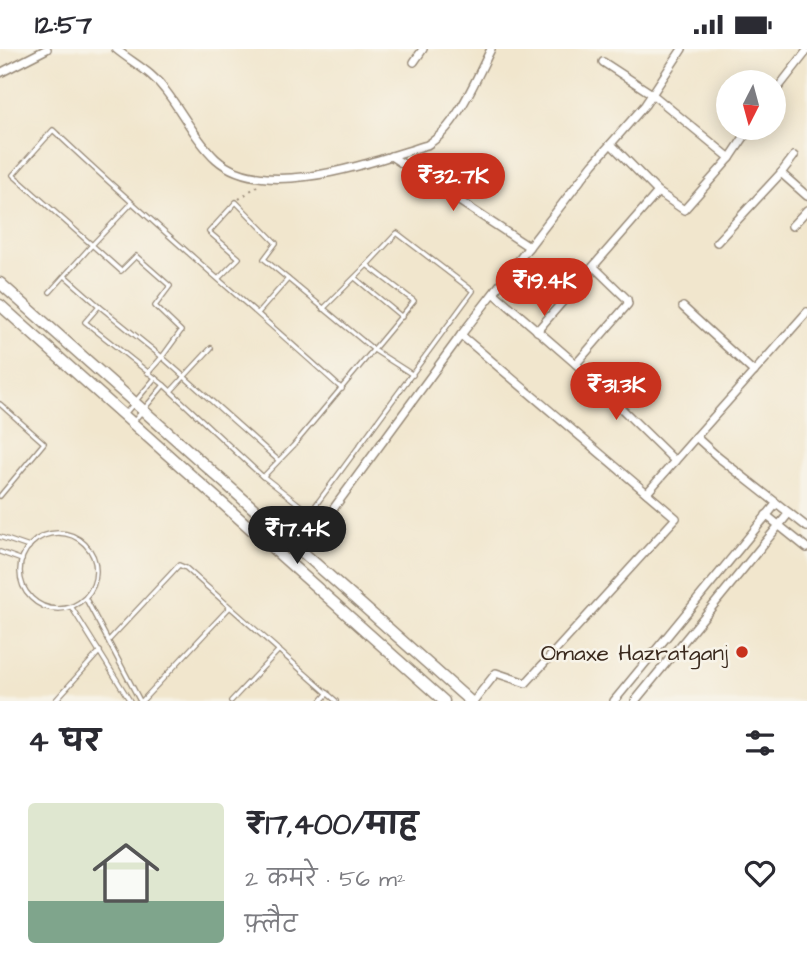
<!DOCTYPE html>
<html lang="hi">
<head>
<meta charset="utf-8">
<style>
  :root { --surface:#fff; --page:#f7f7f7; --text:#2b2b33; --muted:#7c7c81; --line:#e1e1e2; --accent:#c8321e }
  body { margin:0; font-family:"Architects Daughter","Playpen Sans Deva",sans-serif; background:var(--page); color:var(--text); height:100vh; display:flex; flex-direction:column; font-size:26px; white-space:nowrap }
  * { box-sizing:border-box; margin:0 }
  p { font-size:23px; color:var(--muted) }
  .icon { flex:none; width:38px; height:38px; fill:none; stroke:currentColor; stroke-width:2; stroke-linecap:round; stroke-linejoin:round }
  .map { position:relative; height:652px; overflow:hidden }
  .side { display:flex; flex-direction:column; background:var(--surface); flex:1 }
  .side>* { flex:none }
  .needle { width:46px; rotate:186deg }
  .tools { position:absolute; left:716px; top:21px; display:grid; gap:14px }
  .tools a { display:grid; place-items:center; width:70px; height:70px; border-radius:50%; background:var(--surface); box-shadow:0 4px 18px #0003; font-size:35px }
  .price { position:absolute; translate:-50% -60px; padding:0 16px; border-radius:24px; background:var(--accent); color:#fff; font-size:23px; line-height:46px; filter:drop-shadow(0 2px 4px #0008) }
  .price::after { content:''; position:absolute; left:50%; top:42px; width:21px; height:16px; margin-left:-10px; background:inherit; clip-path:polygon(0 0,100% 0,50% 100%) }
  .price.active { background:#222; color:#fff }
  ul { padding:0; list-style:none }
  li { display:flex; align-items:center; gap:21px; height:175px; padding:0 28px }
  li+li { border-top:2px solid var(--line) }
  li span { display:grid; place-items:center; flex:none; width:196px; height:140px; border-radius:7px; color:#555 }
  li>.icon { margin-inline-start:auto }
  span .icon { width:84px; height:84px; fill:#fffc; stroke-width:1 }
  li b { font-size:30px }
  h2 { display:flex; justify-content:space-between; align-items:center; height:84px; padding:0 28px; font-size:30px }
  .status { display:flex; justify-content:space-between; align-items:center; height:49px; padding:0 35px; background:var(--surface); direction:ltr }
  .status svg { height:19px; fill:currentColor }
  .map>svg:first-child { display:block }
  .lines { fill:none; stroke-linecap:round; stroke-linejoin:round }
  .lane-casing { stroke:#968876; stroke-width:6 }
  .street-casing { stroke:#968876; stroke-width:10 }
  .secondary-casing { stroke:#968876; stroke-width:13 }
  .path { stroke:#968876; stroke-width:2; stroke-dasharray:2 5; stroke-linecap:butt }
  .lane { stroke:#fff; stroke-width:3.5 }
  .street { stroke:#fff; stroke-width:7 }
  .secondary { stroke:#fff; stroke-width:10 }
  .poi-dot { fill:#c8321e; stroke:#f7f3e8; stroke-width:2.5 }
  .labels { text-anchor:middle; stroke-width:5; stroke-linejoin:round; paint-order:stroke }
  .poi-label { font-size:23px; fill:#3b2a1e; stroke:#f7f3e8; text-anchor:end }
</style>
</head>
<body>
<div class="status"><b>12:57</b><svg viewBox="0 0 49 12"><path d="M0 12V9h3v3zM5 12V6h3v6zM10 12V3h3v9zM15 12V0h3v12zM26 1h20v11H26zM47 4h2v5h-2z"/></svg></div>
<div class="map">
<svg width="807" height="652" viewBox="0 0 807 652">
  <rect width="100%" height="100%" fill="#f7f3e8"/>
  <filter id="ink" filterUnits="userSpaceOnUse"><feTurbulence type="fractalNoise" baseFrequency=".0143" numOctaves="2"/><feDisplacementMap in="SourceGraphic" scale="14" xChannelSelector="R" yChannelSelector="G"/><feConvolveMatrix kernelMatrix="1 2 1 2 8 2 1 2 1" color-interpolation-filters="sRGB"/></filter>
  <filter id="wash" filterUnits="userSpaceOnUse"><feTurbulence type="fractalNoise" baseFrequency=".00686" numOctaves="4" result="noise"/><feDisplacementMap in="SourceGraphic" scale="28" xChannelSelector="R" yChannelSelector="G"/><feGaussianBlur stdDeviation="1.57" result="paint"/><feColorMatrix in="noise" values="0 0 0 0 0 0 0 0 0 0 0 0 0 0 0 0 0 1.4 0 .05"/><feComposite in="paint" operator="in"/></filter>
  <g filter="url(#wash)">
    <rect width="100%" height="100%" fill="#f1e6cd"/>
  </g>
  <g filter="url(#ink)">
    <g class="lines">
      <g class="lane-casing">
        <g id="lane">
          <path d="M65,227l34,30 -14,16 79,63 99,92 30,-31 121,-145 -47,-36 -44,44"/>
          <path d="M219,229l20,-20 -30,-26 27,-30 40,41 -12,16 110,91 39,25"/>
          <path d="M355,229l47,39"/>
          <path d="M50,243l42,-47 -79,-70 40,-45c94,89 193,172 289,259"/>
          <path d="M99,257l63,51 19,-26 -26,-25 15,-20 -34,-30 -15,15 -29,-26 39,-41"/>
          <path d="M258,264l30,-34"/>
          <path d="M148,324l14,-16 116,103"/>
          <path d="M171,342l40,-43"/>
          <path d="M0,355l44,39 -44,53"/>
          <path d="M125,365l30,-36"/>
          <path d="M134,372l30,-36"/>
          <path d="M264,428l46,36 163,-222 -76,-58 -30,32"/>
          <circle cx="58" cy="522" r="38"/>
          <path d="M0,488l29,10"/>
          <path d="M0,503l22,8"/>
          <path d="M86,550l54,102"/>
          <path d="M72,559l58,93"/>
          <path d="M109,591l70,-75 7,3 150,133"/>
          <path d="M55,652l45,-50"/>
          <path d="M142,652l87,-93"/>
          <path d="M231,652l48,-51"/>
          <path d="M321,652l7,-8"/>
        </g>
      </g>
      <g class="street-casing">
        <g id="street">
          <path d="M116,0c17,14 36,23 49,41 16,20 32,52 51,69 49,44 157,2 211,-14 29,-16 49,-66 64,-96"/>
          <path d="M414,13l9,-13"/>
          <path d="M603,13l49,32 78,64 -46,52 -26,-18 -47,-48"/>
          <path d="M0,24l47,-24"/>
          <path d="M774,44l32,-41"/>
          <path d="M391,107l138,91"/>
          <path d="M794,107l-13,17 26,23"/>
          <path d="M730,109l20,-30"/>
          <path d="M792,177l15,-16"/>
          <path d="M717,193l64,-69"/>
          <path d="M494,244l82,71 99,97"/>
          <path d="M683,258l71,65"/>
          <path d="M807,263l-111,125 22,20 89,70"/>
          <path d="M537,282l121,-139"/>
          <path d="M461,286l215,183 -150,165 -30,-10 -22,28"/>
          <path d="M576,315l52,-60 -1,-5 -33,-32"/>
          <path d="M647,444l49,-56"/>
          <path d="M766,466l41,33"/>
          <path d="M303,501l158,-215 132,-171 52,-59 37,-56"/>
          <path d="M614,652l162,-197"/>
          <path d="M635,652l154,-188"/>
        </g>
      </g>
      <g class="secondary-casing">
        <g id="secondary">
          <path d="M0,234l470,418"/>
          <path d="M0,256l444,396"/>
        </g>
      </g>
      <path class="path" d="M239,150l18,-13"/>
      <use href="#lane" class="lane"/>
      <use href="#street" class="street"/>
      <use href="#secondary" class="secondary"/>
    </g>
  </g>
  <circle class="poi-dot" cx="742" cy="603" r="7"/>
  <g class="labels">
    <g class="poi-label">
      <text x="728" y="611">Omaxe Hazratganj</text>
    </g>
  </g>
</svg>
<div class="tools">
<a><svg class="needle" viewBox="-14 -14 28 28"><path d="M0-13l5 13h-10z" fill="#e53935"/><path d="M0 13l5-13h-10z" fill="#7c7c81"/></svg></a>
</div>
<b class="price" style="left:453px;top:164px">₹32.7K</b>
<b class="price" style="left:544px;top:269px">₹19.4K</b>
<b class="price" style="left:616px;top:373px">₹31.3K</b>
<b class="price active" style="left:297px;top:517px">₹17.4K</b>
</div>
<section class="side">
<h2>4 घर<svg class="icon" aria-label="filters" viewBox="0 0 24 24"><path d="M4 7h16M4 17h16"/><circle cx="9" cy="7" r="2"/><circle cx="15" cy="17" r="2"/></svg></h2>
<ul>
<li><span style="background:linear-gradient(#dfe7d0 70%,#7fa58c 0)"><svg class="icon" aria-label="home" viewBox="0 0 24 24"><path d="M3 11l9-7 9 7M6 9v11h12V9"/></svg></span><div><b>₹17,400/माह</b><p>2 कमरे · 56 m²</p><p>फ़्लैट</p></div><svg class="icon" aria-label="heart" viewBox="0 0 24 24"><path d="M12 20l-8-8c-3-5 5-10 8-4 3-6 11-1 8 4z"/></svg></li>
</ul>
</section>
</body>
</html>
